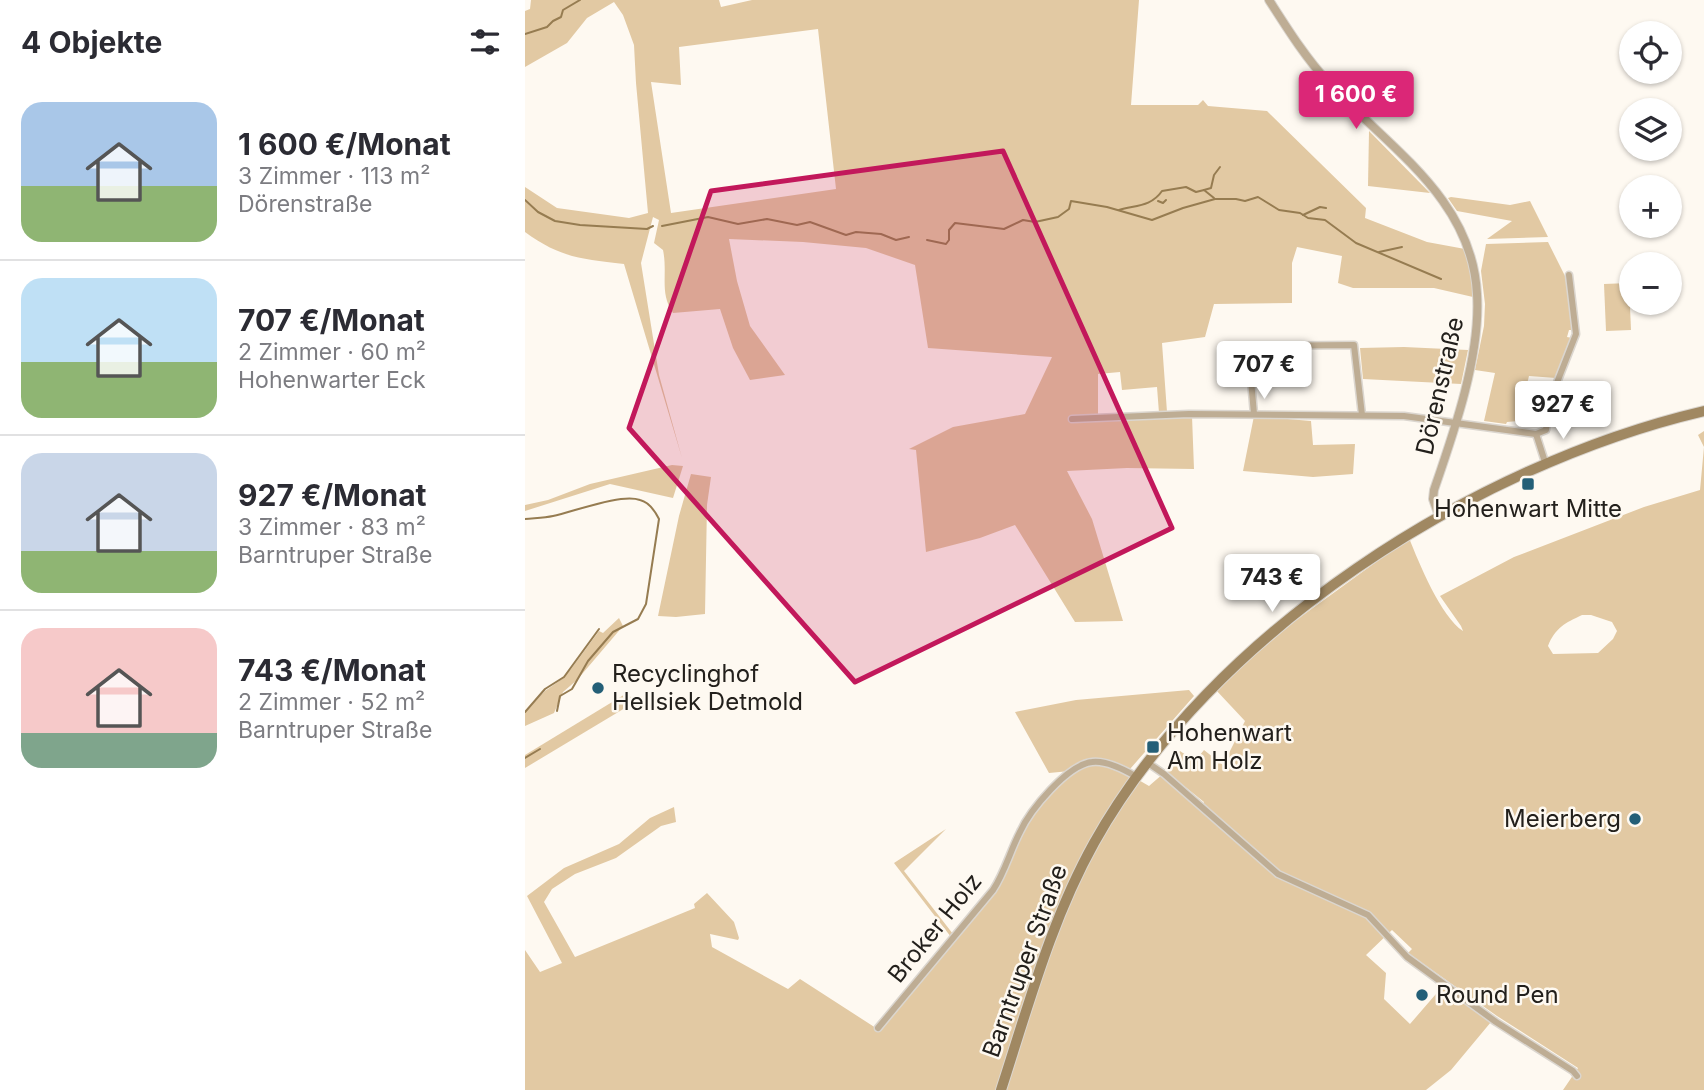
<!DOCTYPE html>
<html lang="de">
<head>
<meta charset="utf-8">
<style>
  :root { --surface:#fff; --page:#f2f2f3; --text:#2b2b33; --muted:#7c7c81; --line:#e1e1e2; --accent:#db2777 }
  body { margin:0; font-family:Inter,sans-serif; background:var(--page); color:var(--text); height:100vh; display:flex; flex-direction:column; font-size:26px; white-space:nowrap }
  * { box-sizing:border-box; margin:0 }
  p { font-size:23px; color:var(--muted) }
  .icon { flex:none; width:38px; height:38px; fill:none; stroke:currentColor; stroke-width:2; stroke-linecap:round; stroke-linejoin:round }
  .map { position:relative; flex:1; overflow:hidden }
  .panel { display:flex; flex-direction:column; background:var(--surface); width:525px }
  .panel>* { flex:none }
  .fabs { position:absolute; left:1094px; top:21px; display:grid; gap:14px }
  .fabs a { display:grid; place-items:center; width:63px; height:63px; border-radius:50%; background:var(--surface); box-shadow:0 2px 5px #0004; font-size:35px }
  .price { position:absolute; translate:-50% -60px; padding:0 16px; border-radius:7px; background:#fff; color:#222; font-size:23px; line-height:46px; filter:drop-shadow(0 2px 4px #0008) }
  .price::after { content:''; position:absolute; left:50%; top:42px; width:21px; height:16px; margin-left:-10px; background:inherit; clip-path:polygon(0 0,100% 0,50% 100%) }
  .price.on { background:var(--accent); color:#fff }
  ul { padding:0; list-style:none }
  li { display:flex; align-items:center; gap:21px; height:175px; padding:0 21px }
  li+li { border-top:2px solid var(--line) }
  li span { display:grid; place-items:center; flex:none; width:196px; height:140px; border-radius:21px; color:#555 }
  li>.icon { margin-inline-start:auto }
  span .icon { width:84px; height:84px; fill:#fffc; stroke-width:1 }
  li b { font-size:30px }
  h2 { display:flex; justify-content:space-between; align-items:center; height:84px; padding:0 21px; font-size:30px }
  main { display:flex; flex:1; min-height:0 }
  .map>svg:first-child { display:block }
  .green { fill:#e2c9a3; fill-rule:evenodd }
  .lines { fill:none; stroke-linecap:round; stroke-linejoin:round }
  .stream { stroke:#967c51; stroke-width:2 }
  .minor-casing { stroke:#dbd6cf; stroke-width:9 }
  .tertiary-casing { stroke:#dbd6cf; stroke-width:10 }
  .secondary-casing { stroke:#dbd6cf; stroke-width:12 }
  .minor { stroke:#bead94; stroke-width:6 }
  .tertiary { stroke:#bead94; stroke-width:8 }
  .secondary { stroke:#a08862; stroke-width:10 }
  .marked { fill:#c2185b; fill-opacity:0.2; stroke:#c2185b; stroke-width:5; stroke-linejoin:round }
  .poi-dot { fill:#245f77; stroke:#fef9f1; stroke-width:2.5 }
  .labels { text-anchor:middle; stroke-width:5; stroke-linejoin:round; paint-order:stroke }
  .street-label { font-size:24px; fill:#23201c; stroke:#fef9f1 }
  .poi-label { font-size:24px; fill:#23201c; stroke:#fef9f1; text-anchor:start }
</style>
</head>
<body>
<main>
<section class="panel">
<h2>4 Objekte<svg class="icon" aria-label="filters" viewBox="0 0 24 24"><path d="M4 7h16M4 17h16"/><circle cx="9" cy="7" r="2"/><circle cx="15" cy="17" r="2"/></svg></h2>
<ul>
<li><span style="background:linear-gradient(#a9c7e8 60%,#8fb573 0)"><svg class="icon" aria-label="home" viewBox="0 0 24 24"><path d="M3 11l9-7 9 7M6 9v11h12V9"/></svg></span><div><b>1 600 €/Monat</b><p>3 Zimmer · 113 m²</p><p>Dörenstraße</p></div></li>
<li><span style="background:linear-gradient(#bfe0f5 60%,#8fb573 0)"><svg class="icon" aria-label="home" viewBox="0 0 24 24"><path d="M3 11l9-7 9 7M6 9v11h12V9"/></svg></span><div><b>707 €/Monat</b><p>2 Zimmer · 60 m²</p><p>Hohenwarter Eck</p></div></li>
<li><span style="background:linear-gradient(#c9d6e8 70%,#8fb573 0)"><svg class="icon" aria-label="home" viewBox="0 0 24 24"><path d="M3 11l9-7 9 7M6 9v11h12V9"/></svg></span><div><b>927 €/Monat</b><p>3 Zimmer · 83 m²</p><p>Barntruper Straße</p></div></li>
<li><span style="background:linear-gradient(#f6c9c9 75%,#7fa58c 0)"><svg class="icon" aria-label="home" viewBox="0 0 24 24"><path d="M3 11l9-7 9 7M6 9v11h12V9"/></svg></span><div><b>743 €/Monat</b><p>2 Zimmer · 52 m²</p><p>Barntruper Straße</p></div></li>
</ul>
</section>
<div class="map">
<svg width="1179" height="1090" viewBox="0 0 1179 1090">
  <rect width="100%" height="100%" fill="#fef9f1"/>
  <g class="green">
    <path d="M6,0h188l2,7 31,-7h387l-8,105h67l5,-5 5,6 59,5 99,97 -1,10 62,24 38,7 7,24 1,24 -39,-9h-81l-15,-5 4,-27 -45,-9 -5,16v40l-78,1 -9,33 -43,6 5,69 -8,1 -2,-26 -35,3 -2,-18 -22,2v43l94,-1 2,53 -67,-1 -60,3 25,48 31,102 -48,1 -60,-97 -35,13 -54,14 -10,-102 -7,-1 44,-22 72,-13 27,-57 -124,-9 -13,-83 -49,-17 -63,-6 -74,-3 8,42 13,45 35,49 -35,5 -17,-32 -13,-39 -47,4c-14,-20 -5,-39 -10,-63l-9,-7 5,-23 -6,-3 -12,46 18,112 23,83 -58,-194c-43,-5 -63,-6 -99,-32v-45l32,21 72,10 19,-5 -12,-130 -2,-38 -11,-30 -9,-13 -27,16 -20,25 -42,24v-56l5,-2zM293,29l18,160 -165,24 -20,-131 30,3 -2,-38z"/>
    <path d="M844,131l61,62 -62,-7z"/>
    <path d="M926,197l59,8 20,-4 18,36 -61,2 25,-18 -55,-10 -9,-13z"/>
    <path d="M1023,242l17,34 8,54h-4l-2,7 5,1 -16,40 -27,-2 -11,45 -11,1 -1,2 -22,-3 11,-48 -20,-3 9,-44 1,-22 -4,-33 5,-27z"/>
    <path d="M1104,283l2,47 -25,1 -2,-47z"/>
    <path d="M879,347l64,3 -7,34 -98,-5 -3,-31z"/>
    <path d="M729,416l57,5 2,24 42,-1 -2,30 -40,3 -70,-6z"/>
    <path d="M1179,431v659h-141l15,-22 -81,-52 -89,-63 4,-4 -20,-19 -26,25 20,18 -2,26 26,25 32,-37 49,35 -40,48 -25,20h-901v-140l15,22 22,-9 -35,-67 37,-28 55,-24 31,-26 24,-11 2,15 -15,4 -45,32 -41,16 -23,15 -8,13 31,55 120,-49 -1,-4 13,-11 27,29 5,16 -1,2 -28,-6 2,13 76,42 12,-10 79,51 115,-139 26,-59 25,-33 28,-27 23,-9 34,12 19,11 15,-13 39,32 1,-3 -40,-32 16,-19 15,10 9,-11 19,15 22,-44 -30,-32 80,-68 114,-83c10,25 32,79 54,93l-2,-5 -21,-30 74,-39 130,-50 56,-17 4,-43 -6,-12zM1057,615h9l21,7 5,9 -4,8 -15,14 -45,1 -5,-8c7,-18 17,-23 34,-31z"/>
    <path d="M147,465l11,1 -10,32 -63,-14 -85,27v-6l23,-5 42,-16z"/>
    <path d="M166,474l20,3 -4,28 -2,109 -29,3 -18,-1 21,-100z"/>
    <path d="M94,618l4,8 -46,54 -14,12 -9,21 -29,13v-14l20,-21 17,-12 9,-10 28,-38 4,2z"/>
    <path d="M664,690l5,6 -64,73 -29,-8 -31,10 -21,2 -34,-61 61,-12z"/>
    <path d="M102,693l8,9 -110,66v-13z"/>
    <path d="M421,829l-42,42 49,63 -2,3 -57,-74z"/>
  </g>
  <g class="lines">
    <g class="stream">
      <path d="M0,34l22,-7 6,-6 8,-4 2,-7 17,-10"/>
      <path d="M679,190l7,-2 3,-13 6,-8"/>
      <path d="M0,200l13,12 17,9 25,4 67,4 6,-3"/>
      <path d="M633,201l5,2 3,-3"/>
      <path d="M594,210c16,-5 32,-3 43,-19l24,-4 10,5 8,-2 10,8"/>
      <path d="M778,215l17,-8 6,1"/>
      <path d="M137,226l46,-9 30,7 29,-5 30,6 13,-3 36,13 10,-3 25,2 15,6 13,-3"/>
      <path d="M402,240l19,4 3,-4v-10l6,-7 49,6 19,-9 12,2 23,-5 11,-8 2,-8 36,6 45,13 31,-12 32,-9h21l9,2 13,-4 21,13 21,3 8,5 17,2 31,23 85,36"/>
      <path d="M854,252l23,-5"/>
      <path d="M0,519c9,-1 19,-1 28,-3 20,-4 68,-23 87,-16 8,2 15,11 19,19l-13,85 -8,15 -25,13 -25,29 -16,28 -12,7 -3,15"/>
      <path d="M0,712l20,-23 19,-12 35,-48"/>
      <path d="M0,758l15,-9"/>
    </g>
    <g class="minor-casing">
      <g id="minor">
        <path d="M729,414l-6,-68 106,-1 8,70"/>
        <path d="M547,419l117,-5 215,2 132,18"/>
        <path d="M1021,465l-10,-31 10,-4 3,-27 27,-69 -7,-59"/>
        <path d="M623,763l16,11 114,100 90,41 39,42 89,65 77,49 4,5"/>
        <path d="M353,1028l115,-138c12,-18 17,-39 27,-58 10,-22 47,-67 72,-70 14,-2 33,8 45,15"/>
      </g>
    </g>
    <g class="tertiary-casing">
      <path id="tertiary" d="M744,0c18,28 36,57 59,82 59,65 144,115 149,212 4,61 -23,138 -43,196l-1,9 6,17"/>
    </g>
    <g class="secondary-casing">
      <path id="secondary" d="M476,1090c27,-83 50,-170 93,-247 117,-210 379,-378 610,-432"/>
    </g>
    <use href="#minor" class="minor"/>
    <use href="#tertiary" class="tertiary"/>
    <use href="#secondary" class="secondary"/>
  </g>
  <path class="marked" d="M478,151l169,377 -317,154 -226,-254 82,-237z"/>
  <g class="poi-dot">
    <rect x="996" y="477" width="14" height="14" rx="3.5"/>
    <circle cx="73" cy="688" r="7"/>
    <rect x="621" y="740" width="14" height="14" rx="3.5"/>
    <circle cx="1110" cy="819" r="7"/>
    <circle cx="897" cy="995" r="7"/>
  </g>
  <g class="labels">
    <g class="street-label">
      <text transform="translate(915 386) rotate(-77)" y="8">Dörenstraße</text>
      <text transform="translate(410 928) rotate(-51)" y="8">Broker Holz</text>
      <text transform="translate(500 961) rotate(-70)" y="8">Barntruper Straße</text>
    </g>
    <g class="poi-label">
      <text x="1003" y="517" text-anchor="middle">Hohenwart Mitte</text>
      <text x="87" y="682">Recyclinghof<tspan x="87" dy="28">Hellsiek Detmold</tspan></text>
      <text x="642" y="741">Hohenwart<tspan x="642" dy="28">Am Holz</tspan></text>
      <text x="1096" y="827" text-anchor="end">Meierberg</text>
      <text x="911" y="1003">Round Pen</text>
    </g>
  </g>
</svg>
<div class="fabs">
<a><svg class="icon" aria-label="locate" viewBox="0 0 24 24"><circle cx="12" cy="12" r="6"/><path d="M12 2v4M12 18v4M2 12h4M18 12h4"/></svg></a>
<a><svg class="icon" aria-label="layers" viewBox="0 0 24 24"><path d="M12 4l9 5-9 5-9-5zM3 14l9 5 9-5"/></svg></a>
<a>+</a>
<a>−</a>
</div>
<b class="price on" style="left:831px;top:131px">1 600 €</b>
<b class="price" style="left:739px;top:401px">707 €</b>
<b class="price" style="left:1038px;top:441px">927 €</b>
<b class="price" style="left:747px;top:614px">743 €</b>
</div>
</main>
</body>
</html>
